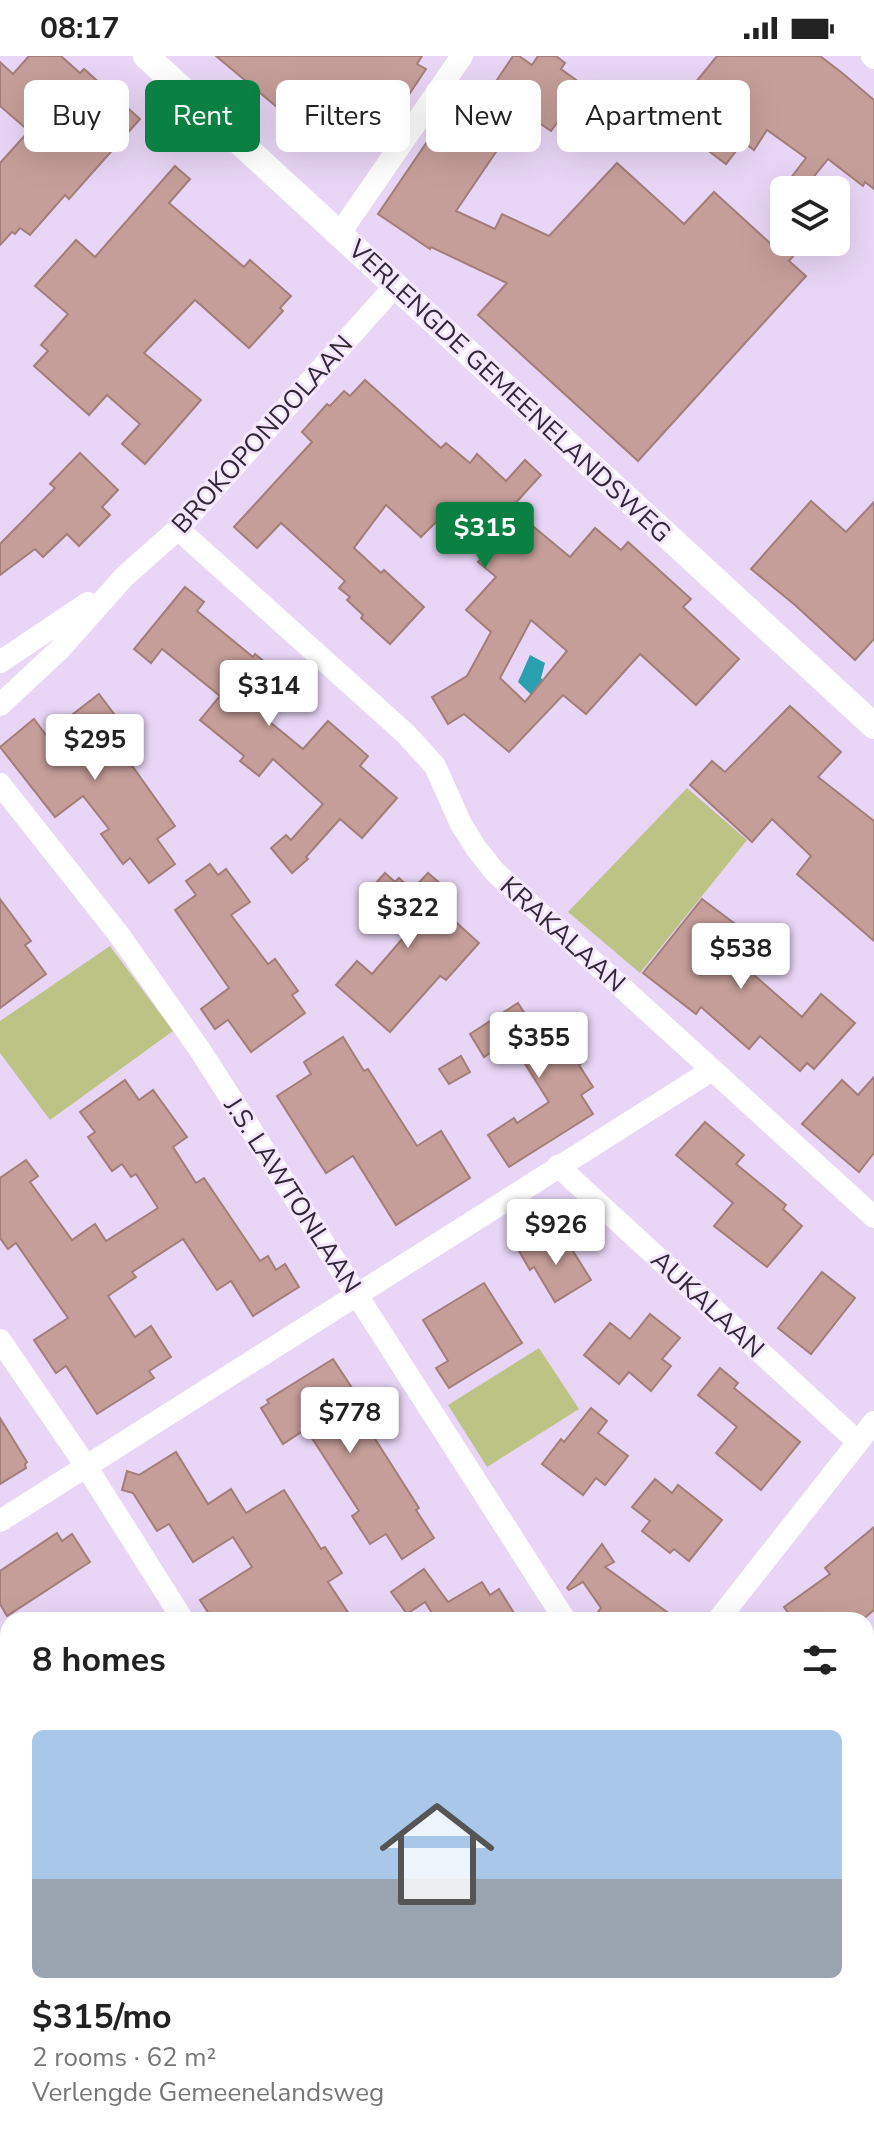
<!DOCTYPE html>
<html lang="en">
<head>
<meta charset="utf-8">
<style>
  :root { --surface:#fff; --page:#f2f2f2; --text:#222; --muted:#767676; --line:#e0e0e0; --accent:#0b8043 }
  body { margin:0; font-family:"Nunito Sans",sans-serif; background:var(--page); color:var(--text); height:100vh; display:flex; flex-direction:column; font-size:30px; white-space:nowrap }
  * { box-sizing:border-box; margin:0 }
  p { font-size:26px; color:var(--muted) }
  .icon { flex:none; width:44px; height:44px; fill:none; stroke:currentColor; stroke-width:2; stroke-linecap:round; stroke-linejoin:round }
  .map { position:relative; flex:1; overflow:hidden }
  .drawer { position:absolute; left:0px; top:1556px; width:874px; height:538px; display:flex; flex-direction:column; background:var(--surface); border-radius:24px 24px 0 0; box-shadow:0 8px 32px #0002 }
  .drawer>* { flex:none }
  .top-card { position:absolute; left:24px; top:24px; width:826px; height:72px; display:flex; gap:16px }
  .tools { position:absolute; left:770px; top:120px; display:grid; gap:16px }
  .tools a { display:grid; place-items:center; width:80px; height:80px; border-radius:12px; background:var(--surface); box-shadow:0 8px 32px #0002; font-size:40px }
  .price { position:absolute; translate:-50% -68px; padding:0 18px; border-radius:8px; background:#fff; color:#222; font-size:26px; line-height:52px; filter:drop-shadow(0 2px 4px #0008) }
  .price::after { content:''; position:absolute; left:50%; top:48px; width:24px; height:18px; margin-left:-12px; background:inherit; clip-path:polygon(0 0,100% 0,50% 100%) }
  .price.current { background:var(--accent); color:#fff }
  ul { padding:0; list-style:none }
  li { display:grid; align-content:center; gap:16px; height:424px; padding:0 32px }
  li+li { border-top:2px solid var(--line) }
  li span { display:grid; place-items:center; height:248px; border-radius:12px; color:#555 }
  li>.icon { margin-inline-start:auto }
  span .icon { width:144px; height:144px; fill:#fffc; stroke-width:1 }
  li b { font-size:34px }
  h2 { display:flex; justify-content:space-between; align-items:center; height:96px; padding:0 32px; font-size:34px }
  .chip { padding:0 28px; border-radius:12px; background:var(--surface); box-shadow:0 8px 32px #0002; font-size:28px; line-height:72px }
  .chip.current { background:var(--accent); color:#fff }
  .status { display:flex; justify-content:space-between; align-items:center; height:56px; padding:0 40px; background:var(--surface); direction:ltr }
  .status svg { height:22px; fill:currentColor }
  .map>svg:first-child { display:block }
  .green { fill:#bcc385 }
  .water { fill:#2aa0af }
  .building { fill:#c59e99; stroke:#a37d79; stroke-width:2; fill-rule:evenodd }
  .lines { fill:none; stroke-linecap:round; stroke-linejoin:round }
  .minor { stroke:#fff; stroke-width:22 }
  .tertiary { stroke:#fff; stroke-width:26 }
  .labels { text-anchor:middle; stroke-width:6; stroke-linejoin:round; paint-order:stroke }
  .street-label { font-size:26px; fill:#302935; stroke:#f5e5ff }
</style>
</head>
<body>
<div class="status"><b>08:17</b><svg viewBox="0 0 49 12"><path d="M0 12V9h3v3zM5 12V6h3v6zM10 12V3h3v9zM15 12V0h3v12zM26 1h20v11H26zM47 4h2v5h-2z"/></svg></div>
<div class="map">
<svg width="874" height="2093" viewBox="0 0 874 2093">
  <rect width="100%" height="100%" fill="#e9d6f6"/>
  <g class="green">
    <path d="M687,732l60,52 -107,133 -72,-61z"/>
    <path d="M110,890l63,85 -123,89 -50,-67v-32z"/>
    <path d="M539,1292l40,61 -92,58 -39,-62z"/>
  </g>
  <path class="water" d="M530,599l15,8 -4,15 18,19 -13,12 -28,-27z"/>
  <g class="building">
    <path d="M29,0h32l19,17 4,-4 56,50 -71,80 -4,-4 -35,40 -10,-7 -5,6 -3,-2 -12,13v-82l29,-32 -29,-25v-44l13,12z"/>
    <path d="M216,0h206l-5,8 9,5 -38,57 -42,-27 -27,38 -35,-24z"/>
    <path d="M513,0h6l13,9 6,-9h18l9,7 -4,6 22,16 -13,19 21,14 -13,20 -21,-15 -6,8 -28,-19 -67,99 39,18 7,-15 47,22 68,-73 67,61 30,-32 57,52 34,-2 -16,19 17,15 -168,185 -160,-146 29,-32 -76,-36 -1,2 -52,-35 85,-125 19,13z"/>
    <path d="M717,0h103l21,16 33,28v89l-9,-7 -2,4 -35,-27 -24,30 -14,-10 16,-21 -39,-28 -13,20 -11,-8 -17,22 -37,-28 15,-19 -18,-13 13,-18 -4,-3z"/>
    <path d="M175,110l15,13 -21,24 75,64 6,-7 41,36 -11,12 3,3 -34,37 -54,-48 -51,53 57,47 -56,64 -23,-20 18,-20 -33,-29 -18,20 -55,-49 14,-15 -7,-6 27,-31 -33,-28 41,-46 19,17z"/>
    <path d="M365,324l76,68 5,-5 24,20 7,-9 29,27 19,-21 16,15 -30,33 59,49 25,-29 26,22 7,-8 63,57 -8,8 56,52 -43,46 -56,-51 -54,60 -23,-19 -54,57 -45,-38 -16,10 -16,-27 35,-21 24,-44 -25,-22 30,-33 -18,-15 9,-10 -30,-27 -8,9 -13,-12 -15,15 -35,-32 -32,43 27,25 3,-3 40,37 -34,37 -29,-26 2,-3 -16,-15 3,-3 -11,-9 6,-7 -64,-58 -24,25 -23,-21 78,-85 -10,-10 25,-28 3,2 14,-15 6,5zM531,564l36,31 -42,51 -25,-24z"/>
    <path d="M80,397l38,37 -16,17 8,8 -31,31 -12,-12 -24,23 -8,-8 -35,26v-31l55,-56 -5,-4z"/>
    <path d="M811,445l35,31 28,-30v137l-19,21 -60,-55 -44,-36z"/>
    <path d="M185,531l19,15 -7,9 56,46 2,-3 17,14 -5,7 2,2 -15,18 17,15 -6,8 38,31 25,-28 40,35 -8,10 37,32 -35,40 -22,-19 -34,38 2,2 -16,14 -21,-25 15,-13 5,5 32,-36 -50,-45 -14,17 -19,-15 4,-5 -44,-36 20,-24 -58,-47 -11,14 -17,-14z"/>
    <path d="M99,638l32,42 -13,10 57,80 -18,13 18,25 -26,19 -19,-25 -7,6 -22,-30 8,-5 -26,-33 -28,21 -55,-70 34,-28 12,16z"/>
    <path d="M790,650l51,46 -23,25 56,44v120l-77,-67 14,-18 -39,-37 -20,23 -62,-57 22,-24 13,11z"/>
    <path d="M210,808l8,11 8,-6 24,33 -19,13 37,49 7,-5 23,32 -6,4 13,18 -54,39 -23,-32 -13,9 -14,-20 28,-21 -54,-78 21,-15 -10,-14z"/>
    <path d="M385,817l10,9 4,-4 13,12 16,-17 21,18 -12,14 42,38 -33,37 -6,-4 -50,56 -54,-47 21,-24 15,13 32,-37 -31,-27 2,-4 -11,-10z"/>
    <path d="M0,843l31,42 -6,4 21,29 -46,34z"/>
    <path d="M702,843l53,40 -17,22 64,56 19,-23 34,29 -41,46 -7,-6 -7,8 -40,-35 -11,13 -48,-42 -5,7 -53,-41z"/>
    <path d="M518,947l16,25 21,-14 30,47 -6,4 14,22 -12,8 12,19 -84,53 -21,-32 26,-17 3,5 32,-21 -39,-62 -26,17 -14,-23z"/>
    <path d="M343,981l21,34 4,-2 49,77 24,-15 29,47 -74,47 -43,-69 -27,17 -49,-77 34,-22 -7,-12z"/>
    <path d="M461,1000l9,16 -21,12 -10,-15z"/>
    <path d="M874,1021v76l-15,19 -57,-48 40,-44 16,15z"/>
    <path d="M125,1024l14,20 14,-10 34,47 -14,10 23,36 8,-5 56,83 8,-5 8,14 9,-6 14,23 -46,29 -22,-35 -14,9 -34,-51 -51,33 4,5 -28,19 27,41 16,-11 20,31 -22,14 5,7 -57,36 -31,-48 -10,7 -22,-33 34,-22 -52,-75 -8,6 -8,-11v-60l26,-18 12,16 -8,6 42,58 23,-16 11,17 52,-33 -22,-34 -5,3 -9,-13 -10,7 -24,-34 7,-5 -15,-20z"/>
    <path d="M705,1066l39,33 -8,9 50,41 -3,4 19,17 -35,41 -53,-41 19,-23 -57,-48z"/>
    <path d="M563,1179l28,45 -36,22 -21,-35 -4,3 -11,-19 16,-10 5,8z"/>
    <path d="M822,1216l33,26 -44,56 -33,-26z"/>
    <path d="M484,1227l38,60 -73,45 -13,-20 12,-7 -25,-41z"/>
    <path d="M650,1258l30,24 -18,21 9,7 -20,25 -22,-19 -10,12 -35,-29 26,-32 20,16z"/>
    <path d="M333,1303l23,35 -7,4 70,110 -3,2 18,28 -32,21 -16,-25 -16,10 -18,-28 7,-5 -53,-82 -23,15 -22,-36 8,-5 -2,-3z"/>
    <path d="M720,1312l18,15 -4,5 66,54 -39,48 -45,-37 21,-26 -39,-32z"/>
    <path d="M591,1352l16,13 -9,12 30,23 -23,29 -9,-7 -13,17 -41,-31 19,-25 3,3z"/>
    <path d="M0,1362l27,44 -2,2 1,4 -26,16z"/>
    <path d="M176,1396l32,52 23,-15 15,24 38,-23 37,59 4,-2 17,26 -14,9 25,38h-140l-13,-20 52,-33 -19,-30 -40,25 -24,-38 -12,7 -24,-38 -11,-3 5,-19 12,4z"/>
    <path d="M655,1423l17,14 6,-8 44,35 -33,41 -15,-12 -4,4 -28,-22 8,-10 -18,-14z"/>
    <path d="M874,1471v83l-12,10h-69l-9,-13 46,-33 -5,-6z"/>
    <path d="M57,1477l5,8 10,-7 18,28 -83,54 -7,-12v-33z"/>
    <path d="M602,1488l12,18 -9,5 73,53h-86l9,-12 -18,-26 -14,8 -2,-2z"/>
    <path d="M424,1513l24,33 34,-20 8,13 9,-6 15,24 -9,7h-85l12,-7 -7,-11 -18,12 -16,-22z"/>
  </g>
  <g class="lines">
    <g class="minor">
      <path d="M872,0l2,2"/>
      <path d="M340,177l122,-177"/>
      <path d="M178,473l228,205 29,32 26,58 15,24 19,24 379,345"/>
      <path d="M0,606l88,-59"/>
      <path d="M0,649l60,-56 64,-72 54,-48 217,-243"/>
      <path d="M0,728l120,152 80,114 365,570"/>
      <path d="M558,1110l300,276"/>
      <path d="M0,1284l86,126 97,154"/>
      <path d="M0,1465l712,-451"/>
      <path d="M718,1564l156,-198"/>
      <path d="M866,1835l8,5"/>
      <path d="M0,1873l8,12"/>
      <path d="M135,2086l5,7"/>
      <path d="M510,2086l4,7"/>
      <path d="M831,2086l9,7"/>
      <path d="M257,2093l11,-7"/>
    </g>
    <path class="tertiary" d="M146,0l728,670"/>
  </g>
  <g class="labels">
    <g class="street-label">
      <text transform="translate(510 335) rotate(43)" y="9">VERLENGDE GEMEENELANDSWEG</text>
      <text transform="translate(262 378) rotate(-48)" y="9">BROKOPONDOLAAN</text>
      <text transform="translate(563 878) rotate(42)" y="9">KRAKALAAN</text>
      <text transform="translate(293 1139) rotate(57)" y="9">J.S. LAWTONLAAN</text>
      <text transform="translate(708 1248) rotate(43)" y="9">AUKALAAN</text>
    </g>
  </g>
</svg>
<div class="tools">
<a><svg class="icon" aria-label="layers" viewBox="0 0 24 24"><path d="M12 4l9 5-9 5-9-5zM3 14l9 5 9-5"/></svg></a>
</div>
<b class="price current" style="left:485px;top:514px">$315</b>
<b class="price" style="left:269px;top:672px">$314</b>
<b class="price" style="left:95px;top:726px">$295</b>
<b class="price" style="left:408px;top:894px">$322</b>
<b class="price" style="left:741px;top:935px">$538</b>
<b class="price" style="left:539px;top:1024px">$355</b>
<b class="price" style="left:556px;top:1211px">$926</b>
<b class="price" style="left:350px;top:1399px">$778</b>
<div class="top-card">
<a class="chip">Buy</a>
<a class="chip current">Rent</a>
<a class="chip">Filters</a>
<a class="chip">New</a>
<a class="chip">Apartment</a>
</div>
<section class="drawer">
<h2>8 homes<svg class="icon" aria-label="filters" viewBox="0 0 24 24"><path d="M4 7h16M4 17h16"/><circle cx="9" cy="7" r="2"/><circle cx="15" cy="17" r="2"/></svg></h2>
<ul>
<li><span style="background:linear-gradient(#a9c7e8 60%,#9aa5b1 0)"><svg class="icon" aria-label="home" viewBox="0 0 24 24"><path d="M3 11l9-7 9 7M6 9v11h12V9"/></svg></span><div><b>$315/mo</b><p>2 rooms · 62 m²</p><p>Verlengde Gemeenelandsweg</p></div></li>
</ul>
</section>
</div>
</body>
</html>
